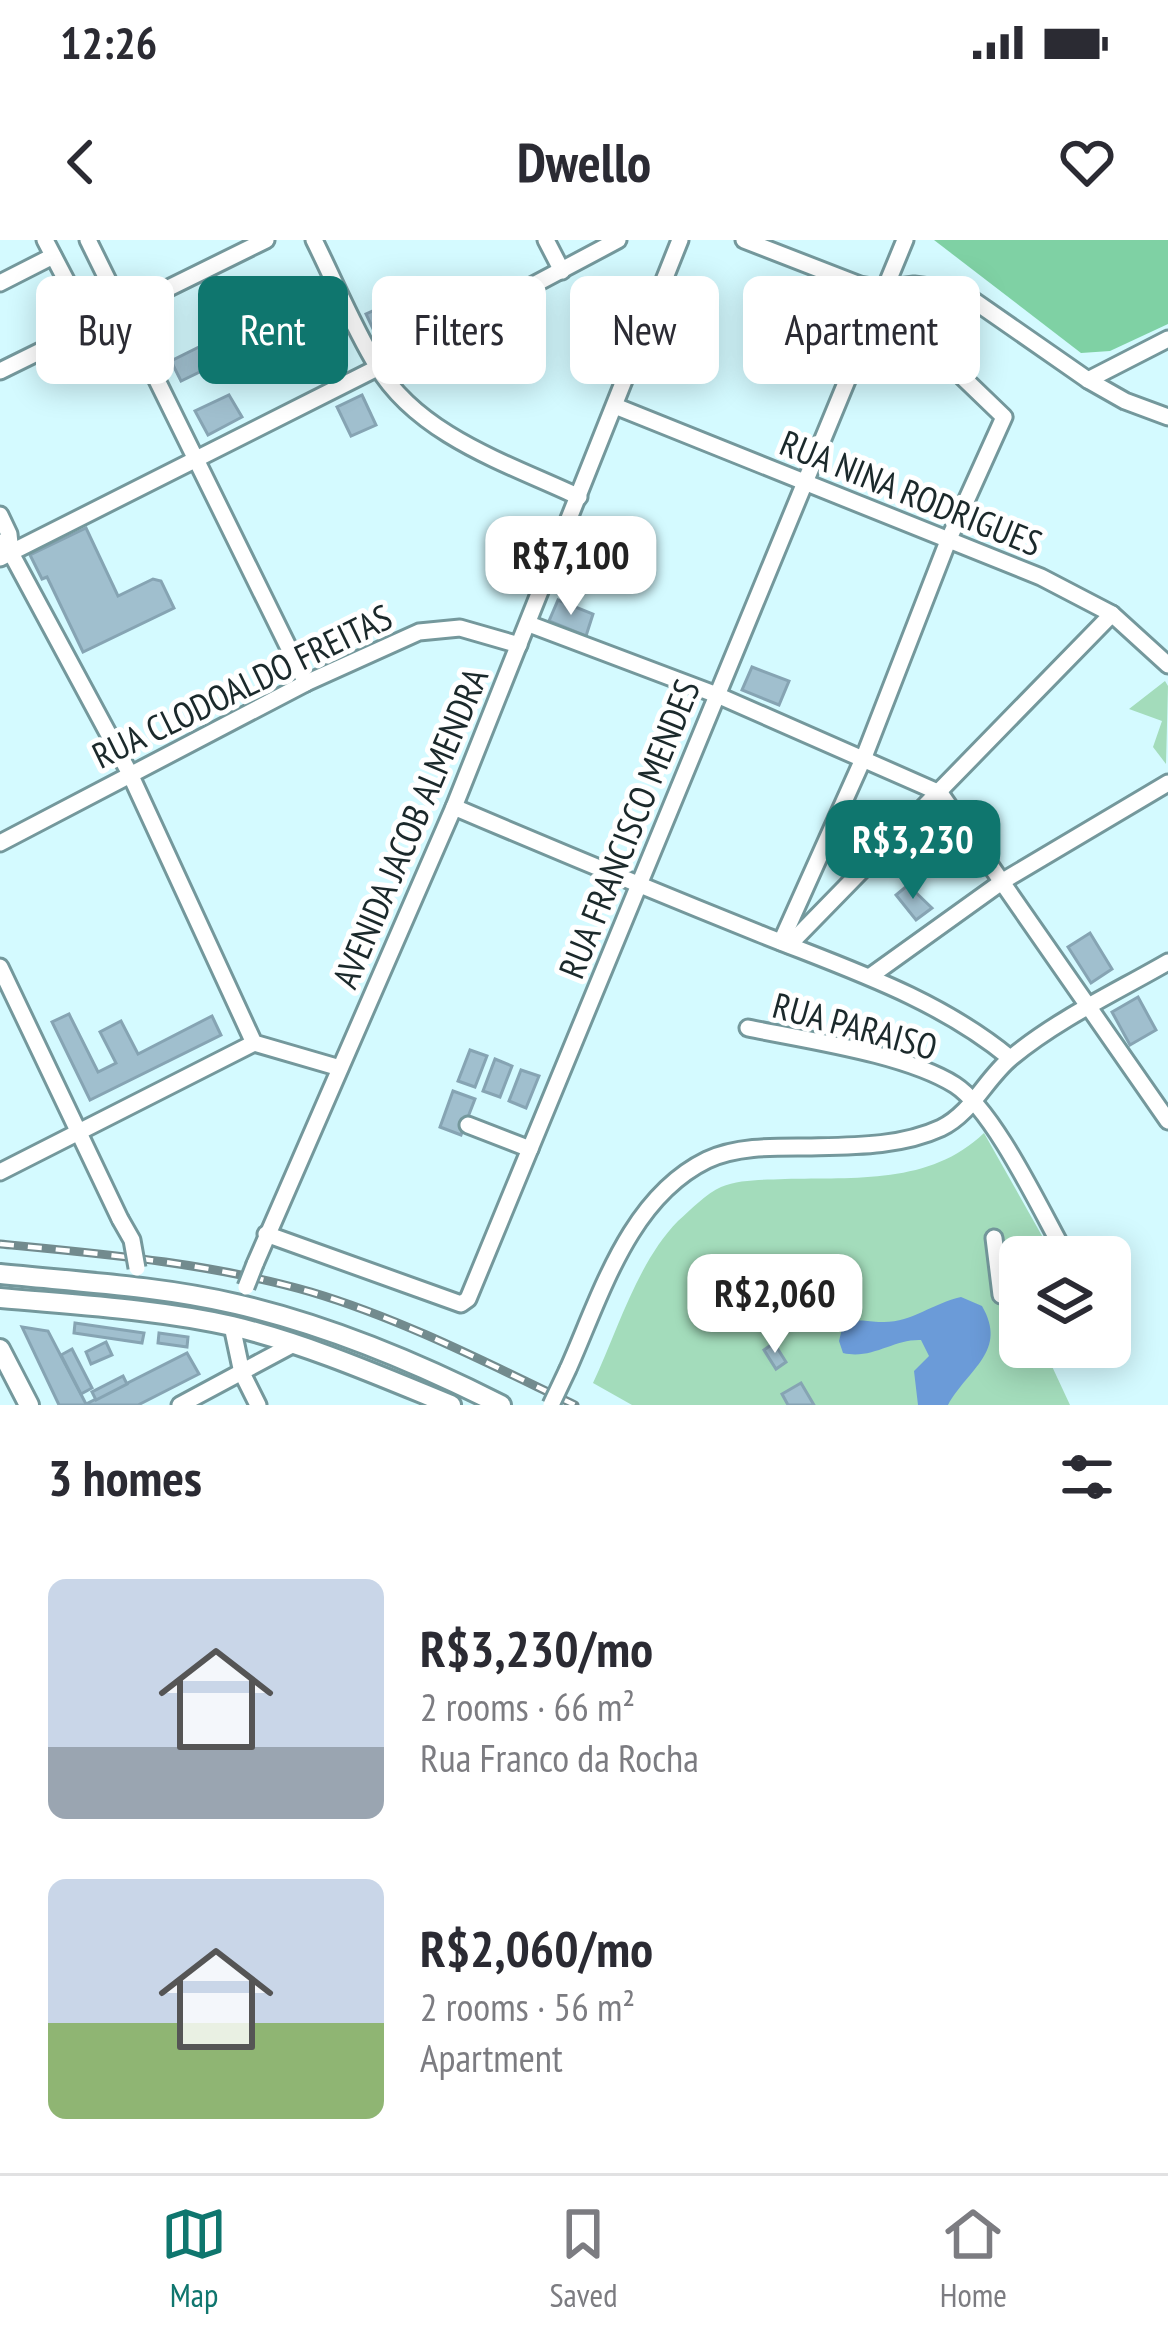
<!DOCTYPE html>
<html lang="en">
<head>
<meta charset="utf-8">
<style>
  :root { --surface:#fff; --page:#f7f7f7; --text:#2b2b33; --muted:#7c7c81; --line:#e1e1e2; --accent:#0f766e }
  body { margin:0; font-family:"PT Sans Narrow",sans-serif; background:var(--page); color:var(--text); height:100vh; display:flex; flex-direction:column; font-size:45px; white-space:nowrap }
  * { box-sizing:border-box; margin:0 }
  p { font-size:39px; color:var(--muted) }
  .icon { flex:none; width:66px; height:66px; fill:none; stroke:currentColor; stroke-width:2; stroke-linecap:round; stroke-linejoin:round }
  .map { position:relative; height:1165px; overflow:hidden }
  .drawer { display:flex; flex-direction:column; background:var(--surface); flex:1 }
  .drawer>* { flex:none }
  .guide { position:absolute; left:36px; top:36px; width:1098px; height:108px; display:flex; gap:24px }
  .fabs { position:absolute; left:999px; top:996px; display:grid; gap:24px }
  .fabs a { display:grid; place-items:center; width:132px; height:132px; border-radius:18px; background:var(--surface); box-shadow:0 6px 30px #0003; font-size:60px }
  .price { position:absolute; translate:-50% -102px; padding:0 27px; border-radius:24px; background:#fff; color:#222; font-size:39px; line-height:78px; filter:drop-shadow(0 3px 6px #0008) }
  .price::after { content:''; position:absolute; left:50%; top:72px; width:36px; height:27px; margin-left:-18px; background:inherit; clip-path:polygon(0 0,100% 0,50% 100%) }
  .price.selected { background:var(--accent); color:#fff }
  ul { padding:0; list-style:none }
  li { display:flex; align-items:center; gap:36px; height:300px; padding:0 48px }
  li span { display:grid; place-items:center; flex:none; width:336px; height:240px; border-radius:18px; color:#555 }
  li>.icon { margin-inline-start:auto }
  span .icon { width:144px; height:144px; fill:#fffc; stroke-width:1 }
  li b { font-size:51px }
  h2 { display:flex; justify-content:space-between; align-items:center; height:144px; padding:0 48px; font-size:51px }
  .pill { padding:0 42px; border-radius:18px; background:var(--surface); box-shadow:0 6px 30px #0003; font-size:42px; line-height:108px }
  .pill.selected { background:var(--accent); color:#fff }
  .status { display:flex; justify-content:space-between; align-items:center; height:84px; padding:0 60px; background:var(--surface); direction:ltr }
  .status svg { height:33px; fill:currentColor }
  header { display:flex; justify-content:space-between; align-items:center; height:156px; padding:0 48px; background:var(--surface); font-size:54px; font-weight:700 }
  .tab-bar { display:flex; justify-content:space-around; align-items:center; height:168px; border-top:3px solid var(--line); background:var(--surface); font-size:33px; color:var(--muted) }
  .tab-bar a { display:grid; justify-items:center; gap:6px }
  .tab-bar .selected { color:var(--accent) }
  .map>svg:first-child { display:block }
  .green { fill:#a3dcbb }
  .forest { fill:#7fd1a4 }
  .water { fill:#6b9bd8 }
  .building { fill:#a0bfce; stroke:#86a4b3; stroke-width:3 }
  .lines { fill:none; stroke-linecap:round; stroke-linejoin:round }
  .minor-casing { stroke:#74989c; stroke-width:21 }
  .major-casing { stroke:#74989c; stroke-width:24 }
  .minor { stroke:#fff; stroke-width:15 }
  .major { stroke:#fff; stroke-width:18 }
  .rail-casing { stroke:#728b8e; stroke-width:9 }
  .rail { stroke:#fff; stroke-width:4.5; stroke-dasharray:14; stroke-linecap:butt }
  .minor-bridge-casing { stroke:#74989c; stroke-width:21; stroke-linecap:butt }
  .minor-bridge { stroke:#fff; stroke-width:15 }
  .labels { text-anchor:middle; stroke-width:10; stroke-linejoin:round; paint-order:stroke }
  .street-label { font-size:36px; fill:#1b292b; stroke:#fff }
</style>
</head>
<body>
<div class="status"><b>12:26</b><svg viewBox="0 0 49 12"><path d="M0 12V9h3v3zM5 12V6h3v6zM10 12V3h3v9zM15 12V0h3v12zM26 1h20v11H26zM47 4h2v5h-2z"/></svg></div>
<header><svg class="icon" aria-label="back" viewBox="0 0 24 24"><path d="M15 5l-7 7 7 7"/></svg>Dwello<svg class="icon" aria-label="heart" viewBox="0 0 24 24"><path d="M12 20l-8-8c-3-5 5-10 8-4 3-6 11-1 8 4z"/></svg></header>
<div class="map">
<svg width="1168" height="1165" viewBox="0 0 1168 1165">
  <rect width="100%" height="100%" fill="#d4faff"/>
  <g class="green">
    <path d="M1165,441l3,5 -2,78 -13,-17 9,-26 -33,-12z"/>
    <path d="M984,893l66,117 -16,7h-14v6l-11,6 11,19v59h23l27,58h-438l-39,-22c25,-53 44,-120 85,-162 12,-11 29,-28 43,-34 19,-8 44,-7 64,-8 70,-2 145,6 199,-46z"/>
  </g>
  <path class="forest" d="M934,0h234v84l-58,27 -29,2z"/>
  <path class="water" d="M961,1057l21,9c26,45 -13,62 -34,99h-30l-4,-34 15,-15 -8,-16c-28,-1 -49,20 -78,13l-4,-12 4,-16c17,-8 22,-3 39,-3 29,1 51,-19 79,-25z"/>
  <g class="building">
    <path d="M386,65l15,33 -19,10 -16,-34z"/>
    <path d="M205,104l9,21 -33,16 -10,-20z"/>
    <path d="M229,155l13,22 -34,18 -13,-24z"/>
    <path d="M362,155l14,30 -25,11 -14,-29z"/>
    <path d="M86,288l32,68 35,-17 8,2 13,27 -91,44 -36,-75 -5,2 -12,-24z"/>
    <path d="M558,360l35,14 -7,22 -37,-15z"/>
    <path d="M752,427l37,14 -10,24 -37,-15z"/>
    <path d="M908,645l24,23 -16,12 -20,-25z"/>
    <path d="M1090,693l22,36 -21,14 -23,-36z"/>
    <path d="M1138,757l18,33 -26,15 -18,-33z"/>
    <path d="M69,774l29,58 18,-9 -16,-31 21,-11 17,33 74,-38 9,19 -131,65 -38,-78z"/>
    <path d="M470,810l17,6 -12,31 -17,-6z"/>
    <path d="M495,819l17,7 -12,31 -17,-6z"/>
    <path d="M521,830l18,6 -13,32 -17,-7z"/>
    <path d="M453,851l22,8 -14,36 -21,-8z"/>
    <path d="M75,1083l69,10 -2,10 -68,-10z"/>
    <path d="M22,1087l26,4 38,73 101,-51 12,21 -61,31h-79z"/>
    <path d="M159,1093l29,4 -1,10 -29,-4z"/>
    <path d="M106,1102l6,13 -21,9 -5,-12z"/>
    <path d="M774,1103l12,19 -10,7 -12,-19z"/>
    <path d="M72,1109l20,39 -11,6 -20,-39z"/>
    <path d="M123,1136l4,8 -31,16 -4,-8z"/>
    <path d="M801,1143l13,22h-26l-6,-11z"/>
  </g>
  <g class="lines">
    <g class="minor-casing">
      <g id="minor">
        <path d="M45,0l35,67"/>
        <path d="M88,0l218,443"/>
        <path d="M314,0c21,42 39,87 63,126 42,70 132,98 202,131"/>
        <path d="M546,0l16,31"/>
        <path d="M744,0l116,45 24,4 30,-4 46,6 128,89 37,21 43,16"/>
        <path d="M0,43l53,-27"/>
        <path d="M0,131l266,-131"/>
        <path d="M1088,140l80,-41"/>
        <path d="M615,166l426,171 71,37 56,51"/>
        <path d="M0,275l9,19 2,19"/>
        <path d="M0,302l11,11 119,221 124,269 86,25"/>
        <path d="M0,318l377,-190 241,-128"/>
        <path d="M529,384l188,71 223,98 228,328"/>
        <path d="M454,567c101,43 202,85 304,126 87,35 178,64 252,125"/>
        <path d="M0,603l306,-160 113,-51 41,-4 59,17"/>
        <path d="M781,702l83,-185 84,-216 56,-124 -108,-104 -12,-24"/>
        <path d="M789,705l323,-331"/>
        <path d="M0,727l120,252"/>
        <path d="M872,735l131,-94 165,-98"/>
        <path d="M748,788c58,12 158,26 207,57 40,26 87,128 112,172"/>
        <path d="M468,885l62,24"/>
        <path d="M0,932l254,-129"/>
        <path d="M266,994l195,70 7,-5 437,-1059"/>
        <path d="M994,998l7,57"/>
        <path d="M255,1024l199,-457 226,-567"/>
        <path d="M232,1086l10,47 16,32"/>
        <path d="M568,1129c33,-74 61,-171 139,-209 30,-14 68,-13 99,-13 45,-1 94,0 135,-19 31,-15 45,-50 71,-71 46,-38 104,-65 156,-95"/>
        <path d="M180,1165l112,-60"/>
      </g>
    </g>
    <g class="major-casing">
      <g id="major">
        <path d="M0,1034c79,8 159,12 236,30 91,21 182,59 265,101"/>
        <path d="M0,1058c77,7 156,11 232,28 75,18 148,50 219,79"/>
        <path d="M0,1109l29,56"/>
      </g>
    </g>
    <use href="#minor" class="minor"/>
    <use href="#major" class="major"/>
    <g class="rail-casing">
      <path id="rail" d="M0,1004c104,10 210,19 311,48 91,27 178,72 264,113"/>
    </g>
    <use href="#rail" class="rail"/>
    <g class="minor-bridge-casing">
      <g id="minor-bridge">
        <path d="M120,979l12,21 5,28"/>
        <path d="M246,1047l9,-23"/>
        <path d="M551,1165l17,-36"/>
      </g>
    </g>
    <use href="#minor-bridge" class="minor-bridge"/>
  </g>
  <g class="labels">
    <g class="street-label">
      <text transform="translate(911 253) rotate(22)" y="13">RUA NINA RODRIGUES</text>
      <text transform="translate(242 446) rotate(-26)" y="13">RUA CLODOALDO FREITAS</text>
      <text transform="translate(410 588) rotate(-67)" y="13">AVENIDA JACOB ALMENDRA</text>
      <text transform="translate(629 589) rotate(-68)" y="13">RUA FRANCISCO MENDES</text>
      <text transform="translate(855 786) rotate(15)" y="13">RUA PARAISO</text>
    </g>
  </g>
</svg>
<div class="fabs">
<a><svg class="icon" aria-label="layers" viewBox="0 0 24 24"><path d="M12 4l9 5-9 5-9-5zM3 14l9 5 9-5"/></svg></a>
</div>
<b class="price" style="left:571px;top:378px">R$7,100</b>
<b class="price selected" style="left:913px;top:662px">R$3,230</b>
<b class="price" style="left:775px;top:1116px">R$2,060</b>
<div class="guide">
<a class="pill">Buy</a>
<a class="pill selected">Rent</a>
<a class="pill">Filters</a>
<a class="pill">New</a>
<a class="pill">Apartment</a>
</div>
</div>
<section class="drawer">
<h2>3 homes<svg class="icon" aria-label="filters" viewBox="0 0 24 24"><path d="M4 7h16M4 17h16"/><circle cx="9" cy="7" r="2"/><circle cx="15" cy="17" r="2"/></svg></h2>
<ul>
<li><span style="background:linear-gradient(#c9d6e8 70%,#9aa5b1 0)"><svg class="icon" aria-label="home" viewBox="0 0 24 24"><path d="M3 11l9-7 9 7M6 9v11h12V9"/></svg></span><div><b>R$3,230/mo</b><p>2 rooms · 66 m²</p><p>Rua Franco da Rocha</p></div></li>
<li><span style="background:linear-gradient(#c9d6e8 60%,#8fb573 0)"><svg class="icon" aria-label="home" viewBox="0 0 24 24"><path d="M3 11l9-7 9 7M6 9v11h12V9"/></svg></span><div><b>R$2,060/mo</b><p>2 rooms · 56 m²</p><p>Apartment</p></div></li>
</ul>
</section>
<nav class="tab-bar">
<a class="selected"><svg class="icon" aria-label="map" viewBox="0 0 24 24"><path d="M3 6l6-2 6 2 6-2v14l-6 2-6-2-6 2zM9 4v14M15 6v14"/></svg>Map</a>
<a><svg class="icon" aria-label="saved" viewBox="0 0 24 24"><path d="M7 4h10v16l-5-4-5 4z"/></svg>Saved</a>
<a><svg class="icon" aria-label="home" viewBox="0 0 24 24"><path d="M3 11l9-7 9 7M6 9v11h12V9"/></svg>Home</a>
</nav>
</body>
</html>
